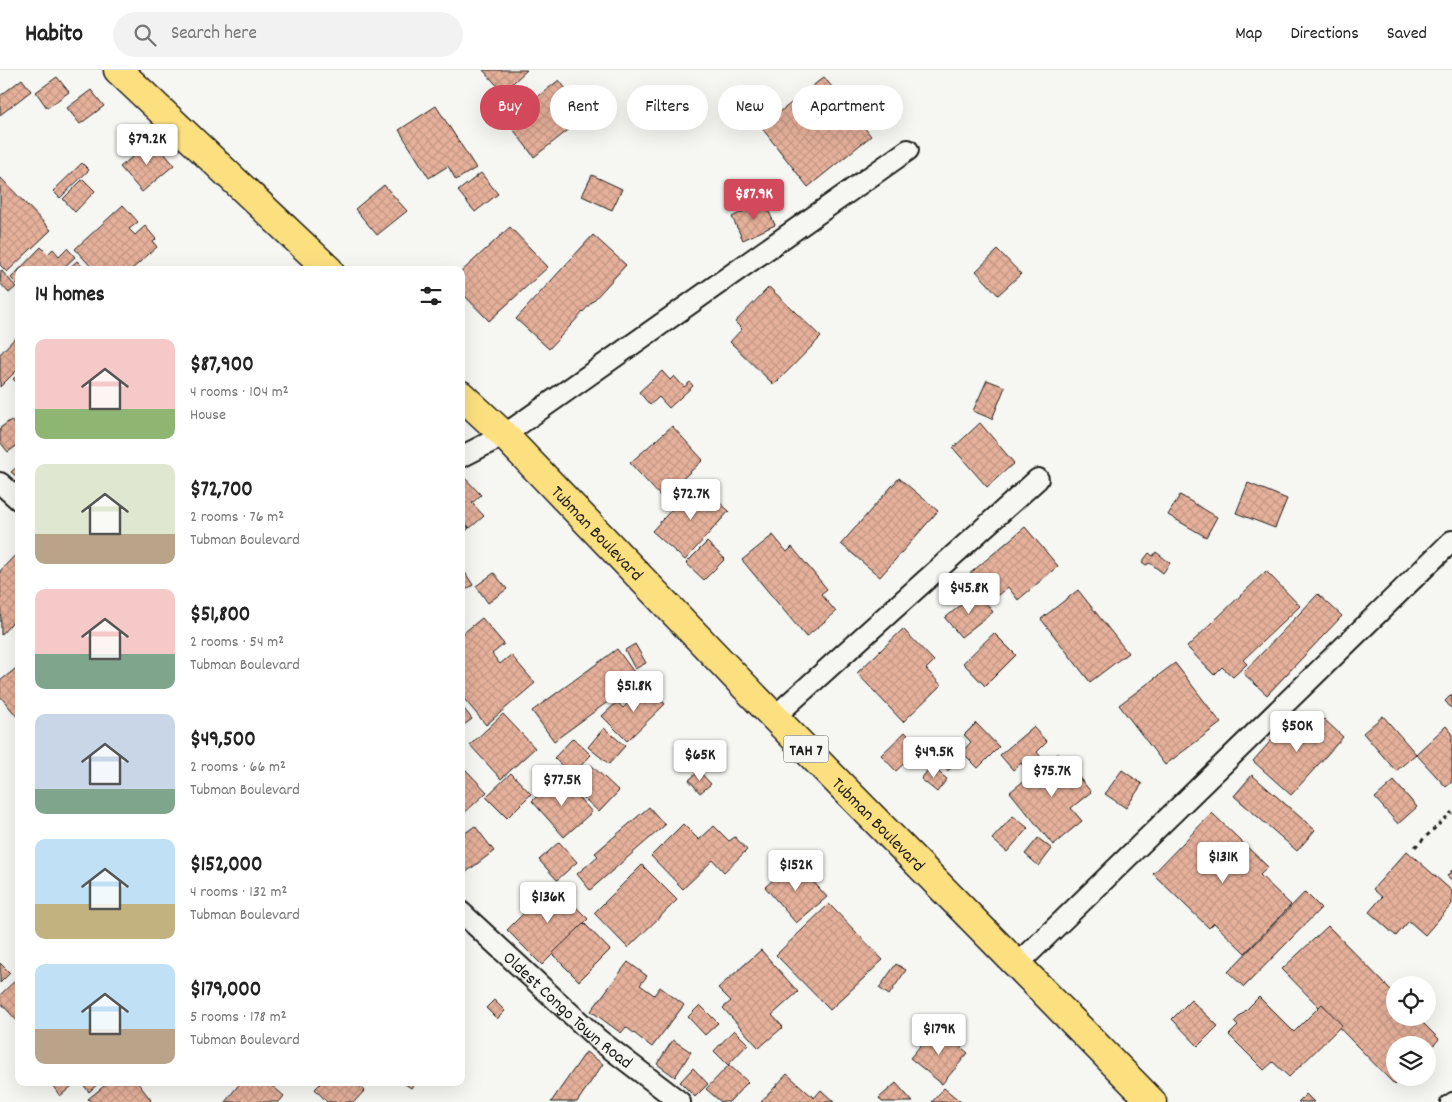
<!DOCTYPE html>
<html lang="en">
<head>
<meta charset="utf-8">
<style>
  :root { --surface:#fff; --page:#f2f2f2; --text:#222; --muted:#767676; --line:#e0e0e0; --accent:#d1495b }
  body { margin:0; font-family:Dekko,sans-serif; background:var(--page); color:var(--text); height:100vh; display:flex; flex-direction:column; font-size:19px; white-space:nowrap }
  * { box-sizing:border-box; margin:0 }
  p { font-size:16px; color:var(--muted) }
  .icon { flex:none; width:28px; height:28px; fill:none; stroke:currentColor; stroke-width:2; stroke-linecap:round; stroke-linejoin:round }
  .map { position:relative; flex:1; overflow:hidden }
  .details { position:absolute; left:15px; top:196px; width:450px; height:820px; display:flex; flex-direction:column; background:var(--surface); border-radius:10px; box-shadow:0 5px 20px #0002 }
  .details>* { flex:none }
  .hud { position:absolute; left:480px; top:15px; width:475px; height:45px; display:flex; gap:10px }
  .buttons { position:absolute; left:1386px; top:906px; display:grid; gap:10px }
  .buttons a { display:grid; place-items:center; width:50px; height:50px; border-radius:50%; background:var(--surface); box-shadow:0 5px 20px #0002; font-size:25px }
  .price { position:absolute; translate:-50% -42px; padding:0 11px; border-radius:5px; background:#fff; color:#222; font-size:16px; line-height:32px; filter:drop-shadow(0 1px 2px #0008) }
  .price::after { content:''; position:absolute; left:50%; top:30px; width:15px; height:11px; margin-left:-8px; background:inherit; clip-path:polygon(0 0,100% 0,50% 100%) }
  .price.on { background:var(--accent); color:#fff }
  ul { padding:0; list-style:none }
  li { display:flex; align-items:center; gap:15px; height:125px; padding:0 20px }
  li span { display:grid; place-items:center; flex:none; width:140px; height:100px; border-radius:10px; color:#555 }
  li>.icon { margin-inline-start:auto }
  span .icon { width:60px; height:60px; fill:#fffc; stroke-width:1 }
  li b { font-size:21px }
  h2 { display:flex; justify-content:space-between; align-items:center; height:60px; padding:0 20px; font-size:21px }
  .tag { padding:0 18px; border-radius:22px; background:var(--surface); box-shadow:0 5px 20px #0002; font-size:18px; line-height:45px }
  .tag.on { background:var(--accent); color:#fff }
  header { display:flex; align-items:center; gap:30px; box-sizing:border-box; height:70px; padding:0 25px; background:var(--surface); border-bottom:1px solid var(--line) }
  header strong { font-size:24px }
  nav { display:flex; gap:28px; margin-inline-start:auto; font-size:18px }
  .search { width:350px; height:45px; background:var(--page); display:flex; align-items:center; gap:12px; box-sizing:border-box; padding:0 18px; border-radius:28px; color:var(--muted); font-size:19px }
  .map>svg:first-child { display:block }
  .building { fill:url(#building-cross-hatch); stroke:#1c1c1c }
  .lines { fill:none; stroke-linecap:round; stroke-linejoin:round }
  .service-casing { stroke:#1c1c1c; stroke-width:14 }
  .minor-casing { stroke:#1c1c1c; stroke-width:24 }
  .trunk-casing { stroke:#1c1c1c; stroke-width:31 }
  .path { stroke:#1c1c1c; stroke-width:3; stroke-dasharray:4 4; stroke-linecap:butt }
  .service { stroke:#f6f6f2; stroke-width:10 }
  .minor { stroke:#f6f6f2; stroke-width:20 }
  .trunk { stroke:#fce080; stroke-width:28 }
  .labels { text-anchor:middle; stroke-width:4; stroke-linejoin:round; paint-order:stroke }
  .shield { fill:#f6f6f2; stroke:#5d5d5c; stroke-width:1 }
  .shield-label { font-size:16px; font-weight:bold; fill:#1c1c1c }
  .street-label { font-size:18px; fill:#1c1c1c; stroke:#f6f6f2 }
</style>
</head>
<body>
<header>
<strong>Habito</strong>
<div class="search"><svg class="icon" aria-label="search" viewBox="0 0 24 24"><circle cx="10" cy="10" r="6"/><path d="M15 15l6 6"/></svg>Search here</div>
<nav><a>Map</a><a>Directions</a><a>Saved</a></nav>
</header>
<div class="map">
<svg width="1452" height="1032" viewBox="0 0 1452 1032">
  <defs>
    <pattern id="building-cross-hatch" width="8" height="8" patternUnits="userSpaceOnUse" patternTransform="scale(1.25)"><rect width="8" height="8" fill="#e6b19b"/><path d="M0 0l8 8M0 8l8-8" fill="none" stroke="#c59885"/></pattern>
  </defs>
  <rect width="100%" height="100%" fill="#f6f6f2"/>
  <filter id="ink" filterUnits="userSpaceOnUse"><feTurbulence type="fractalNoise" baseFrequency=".02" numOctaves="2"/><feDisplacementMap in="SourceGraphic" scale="10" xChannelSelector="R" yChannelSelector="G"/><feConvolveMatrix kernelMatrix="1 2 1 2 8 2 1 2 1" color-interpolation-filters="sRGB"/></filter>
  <g filter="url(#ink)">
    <g class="building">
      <path d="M483,0h44l-24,22z"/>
      <path d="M57,7l12,15 -22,16 -11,-16z"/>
      <path d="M824,7l47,59 -63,51 -47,-60z"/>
      <path d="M22,9l9,12 -31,24v-19z"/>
      <path d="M559,10l18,23 -11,9 10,12 -42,33 -27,-36z"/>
      <path d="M91,20l13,16 -24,18 -13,-16z"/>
      <path d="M436,36l40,62 -20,12 -8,-14 -19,12 -30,-48z"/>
      <path d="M153,70l21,25 -32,27 -22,-25z"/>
      <path d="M82,93l7,7 -29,28 -7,-7z"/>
      <path d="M481,103l17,21 -23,18 -17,-21z"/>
      <path d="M592,105l30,14 -10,21 -30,-14z"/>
      <path d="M0,107l51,53 -44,42 -7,-7z"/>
      <path d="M83,109l12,12 -20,21 -12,-13z"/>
      <path d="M384,115l23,26 -30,24 -22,-26z"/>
      <path d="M764,131l11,24 -32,15 -11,-23z"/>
      <path d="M123,135l15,17 -9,7 6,6 10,-9 11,13 -3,3 4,5 -26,23h-37l-19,-21z"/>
      <path d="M510,157l38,40 -59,54 -28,-29v-20z"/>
      <path d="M593,165l33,30 -77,84 -33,-30z"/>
      <path d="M41,177l7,7 5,-5 6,7 8,-8 8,9 -14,13h-42v16l-8,-8z"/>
      <path d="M998,180l23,24 -23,21 -22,-24z"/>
      <path d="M77,191l9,9h-19z"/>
      <path d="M1,200l15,17 -7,6 -9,-10z"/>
      <path d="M769,217l52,50 -47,48 -44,-43 12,-13 -7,-7z"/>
      <path d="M16,267l3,3v28l-19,19v-33z"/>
      <path d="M662,301l8,9 4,-4 10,11 6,-5 3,4 -24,22 -10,-11 -9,8 -11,-13z"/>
      <path d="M19,304v11l-6,-6z"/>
      <path d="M987,310l18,7 -13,32 -19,-8z"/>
      <path d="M11,350l8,10v14l-11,8 -8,-10v-14z"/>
      <path d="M980,353l34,40 -27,24 -34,-39z"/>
      <path d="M672,356l31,34 -41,38 -32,-35z"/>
      <path d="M19,395v14l-8,-7z"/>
      <path d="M461,404l20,21 -9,8 12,13 -14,12 -9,-10z"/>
      <path d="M899,408l39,33 -58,66 -39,-33z"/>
      <path d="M697,412l32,29 -44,49 -33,-29z"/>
      <path d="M1248,413l39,16 -12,29 -39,-15z"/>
      <path d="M1180,425l37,22 -11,20 -38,-22z"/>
      <path d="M461,451l8,7 -8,8z"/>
      <path d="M1025,457l33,39 -40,34 -10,-13 -19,15 -22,-26z"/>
      <path d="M773,465l14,17 5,-5 35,42 -6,5 15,18 -30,25 -64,-77z"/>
      <path d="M707,472l18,17 -21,21 -18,-17z"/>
      <path d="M19,481v64l-18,20 -1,-64z"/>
      <path d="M1156,482l14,11 -7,10 -13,-10 -4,2 -4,-3 7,-9 4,3z"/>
      <path d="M464,501l9,14 -12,8v-21z"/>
      <path d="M1266,501l34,35 -57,54 4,4 -14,13 -11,-10 -8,8 -27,-28z"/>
      <path d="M494,503l13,16 -19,14 -12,-17z"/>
      <path d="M1078,520l50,63 -38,29 -49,-63z"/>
      <path d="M977,522l16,20 -32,25 -16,-19z"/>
      <path d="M1318,524l24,22 -75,79 -24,-22z"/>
      <path d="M482,548l22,26 -12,10 8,10 11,-9 24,28 -49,42 -25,-30v-60z"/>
      <path d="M903,559l31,32 -8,8 15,16 -38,37 -46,-49z"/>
      <path d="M994,563l22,22 -31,31 -22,-23z"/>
      <path d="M635,574l11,19 -11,6 -10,-19z"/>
      <path d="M617,579l22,30 -85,62 -22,-30z"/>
      <path d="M1175,593l46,60 -56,42 -46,-60z"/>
      <path d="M19,596v53l-19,-23v-15z"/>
      <path d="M646,615l19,19 -38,37 -25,-25 15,-14 6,6z"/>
      <path d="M1452,624v15l-7,-8z"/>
      <path d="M461,635l11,14 -11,8z"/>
      <path d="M503,644l32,34 -34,31 -31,-34z"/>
      <path d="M1383,646l33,38 -20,17 -33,-38z"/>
      <path d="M1292,647l18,17 14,-15 19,18 -52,58 -38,-34z"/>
      <path d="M976,653l23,24 -21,21 -16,-16 9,-10 -7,-7z"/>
      <path d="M1446,656l6,7v49l-6,5 -30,-33z"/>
      <path d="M1033,657l14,15 -10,10 6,8 -15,12 -7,-9 -8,7 -13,-15z"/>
      <path d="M604,658l21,18 -16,18 -21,-17z"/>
      <path d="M905,662l15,16 -24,23 -15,-16z"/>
      <path d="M573,668l18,17 -19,20 -18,-17z"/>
      <path d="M946,677l11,17 -10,7 -12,-17z"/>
      <path d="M1059,683l32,39 -20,16 11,13 -29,24 -43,-53z"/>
      <path d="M591,695l28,26 -20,21 -28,-26z"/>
      <path d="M931,696l16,13 -10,13 -16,-13z"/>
      <path d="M465,699l22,23 -26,24v-44z"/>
      <path d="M1122,700l20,14 -16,24 -21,-14z"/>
      <path d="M699,701l12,13 -11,9 -11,-13z"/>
      <path d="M511,703l20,21 -24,24 -21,-21z"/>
      <path d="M1252,705l63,55 -18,21 -63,-55z"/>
      <path d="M559,706l33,36 -28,25 -32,-36z"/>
      <path d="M1394,711l23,26 -19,17 -23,-26z"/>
      <path d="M649,737l16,18 -75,65 -13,-16 21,-18 -3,-3z"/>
      <path d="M1212,743l56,54 -8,8 31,30 -46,48 -31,-30 -5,5 -56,-54z"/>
      <path d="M1013,746l15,12 -21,24 -15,-13z"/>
      <path d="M683,754l16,16 15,-14 15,15 6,-4 12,13 -23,22 -11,-12 -30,29 -32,-33z"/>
      <path d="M475,756l19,25 -33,25v-40z"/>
      <path d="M1038,768l14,11 -13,17 -14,-12z"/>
      <path d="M559,772l18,20 -20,18 -18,-20z"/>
      <path d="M1407,781l45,40v13l-27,31 -16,-14 -13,15 -27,-24 13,-15 -9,-8z"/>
      <path d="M795,791l32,36 -31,26 -31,-36z"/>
      <path d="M642,795l35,35 -49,48 -34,-35z"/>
      <path d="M1452,800v10l-5,-4z"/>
      <path d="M553,814l35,35 -46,46 -35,-35z"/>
      <path d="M1305,822l16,16 -77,79 -16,-15z"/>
      <path d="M829,834l54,56 -53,50 -54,-55z"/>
      <path d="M584,853l26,27 -31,31 -27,-27z"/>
      <path d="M1328,856l67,68v24h23l21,21 -11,13v-7h-33v33h7l-7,7 -113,-116z"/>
      <path d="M761,880l37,42 -26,23 11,12 -24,21 -36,-40 8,-7 -13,-13z"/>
      <path d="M628,892l19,14 -7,9 14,10 6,-8 24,18 -32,42 -26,-20 -5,6 -30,-22z"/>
      <path d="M0,893l10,10 -10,10z"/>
      <path d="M896,894l10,6 -17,25 -10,-7z"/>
      <path d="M19,907v46l-19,-21v-7z"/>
      <path d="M1259,927l35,35 28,-28 20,21 -53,52 -16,-15 -9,8 -35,-35 9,-9 -4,-4z"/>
      <path d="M494,930l11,11 -8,8 -11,-11z"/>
      <path d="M1191,930l27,26 -20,20 -26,-27z"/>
      <path d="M700,935l18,18 -13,12 -17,-18z"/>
      <path d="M936,957l32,26 -26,31 -32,-26z"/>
      <path d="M734,960l14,14 -20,21 -14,-14z"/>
      <path d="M673,970l18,12 -16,25 -18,-13z"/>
      <path d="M586,982l17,12 -26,38h-26z"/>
      <path d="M729,995l19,17 -19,20h-8l-15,-13z"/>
      <path d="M693,998l15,16 -13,13 -15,-15z"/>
      <path d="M787,1004l27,24 7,-8 13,12h-73z"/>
      <path d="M50,1012h27l-17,14z"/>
      <path d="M81,1012h19l-11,10z"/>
      <path d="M109,1012h28l14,18 -2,2h-58l-3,-3z"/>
      <path d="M241,1012h27l16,14 -5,6h-54z"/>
      <path d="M322,1012h34l8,9 -10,11h-27l-12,-13z"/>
      <path d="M402,1012h13l-4,6z"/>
      <path d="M896,1013l17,19h-31l-3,-4z"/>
      <path d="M944,1018l17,14h-29z"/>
      <path d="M1306,1024l8,8h-16z"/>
    </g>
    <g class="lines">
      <g class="service-casing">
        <path id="service" d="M1446,1032l6,-4"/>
      </g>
      <g class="minor-casing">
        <g id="minor">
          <path d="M461,387l43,-22 404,-285"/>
          <path d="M0,413l19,17"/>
          <path d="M774,647l264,-238"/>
          <path id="s1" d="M461,842l138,128 81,62"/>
          <path d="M1018,894l434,-423"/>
        </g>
      </g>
      <g class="trunk-casing">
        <g id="trunk">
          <path d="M118,0l211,200"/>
          <path id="s2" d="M461,325l43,40 270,282 378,385"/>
        </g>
      </g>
      <path class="path" d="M1415,777l37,-35"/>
      <use href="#service" class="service"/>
      <use href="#minor" class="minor"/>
      <use href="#trunk" class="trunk"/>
    </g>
  </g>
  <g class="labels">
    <rect class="shield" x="783.5" y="665.5" width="45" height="27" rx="4"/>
    <g class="shield-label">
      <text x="806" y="685">TAH 7</text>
    </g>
    <g class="street-label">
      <text dy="6" stroke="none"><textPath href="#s2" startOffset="194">Tubman Boulevard</textPath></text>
      <text dy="6" stroke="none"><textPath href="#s2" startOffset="599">Tubman Boulevard</textPath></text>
      <text dy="6" stroke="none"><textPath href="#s1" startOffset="145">Oldest Congo Town Road</textPath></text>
    </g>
  </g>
</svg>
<div class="buttons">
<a><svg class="icon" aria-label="locate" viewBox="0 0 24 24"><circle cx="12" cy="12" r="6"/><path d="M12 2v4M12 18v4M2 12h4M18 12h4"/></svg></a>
<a><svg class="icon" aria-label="layers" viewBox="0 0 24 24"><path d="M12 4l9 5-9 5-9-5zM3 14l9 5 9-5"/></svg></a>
</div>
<b class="price" style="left:147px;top:96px">$79.2K</b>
<b class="price on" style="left:754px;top:151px">$87.9K</b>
<b class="price" style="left:691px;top:451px">$72.7K</b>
<b class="price" style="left:969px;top:545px">$45.8K</b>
<b class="price" style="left:634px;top:643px">$51.8K</b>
<b class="price" style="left:1297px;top:683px">$50K</b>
<b class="price" style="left:934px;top:709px">$49.5K</b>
<b class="price" style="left:700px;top:712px">$65K</b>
<b class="price" style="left:1052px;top:728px">$75.7K</b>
<b class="price" style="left:562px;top:737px">$77.5K</b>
<b class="price" style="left:1223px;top:814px">$131K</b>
<b class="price" style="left:796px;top:822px">$152K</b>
<b class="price" style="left:548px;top:854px">$136K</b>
<b class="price" style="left:939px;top:986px">$179K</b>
<div class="hud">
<a class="tag on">Buy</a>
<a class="tag">Rent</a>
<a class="tag">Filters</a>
<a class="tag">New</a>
<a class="tag">Apartment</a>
</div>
<section class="details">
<h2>14 homes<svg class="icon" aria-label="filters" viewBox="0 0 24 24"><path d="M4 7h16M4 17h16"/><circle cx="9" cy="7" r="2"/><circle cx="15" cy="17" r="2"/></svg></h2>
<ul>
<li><span style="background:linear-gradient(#f6c9c9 70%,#8fb573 0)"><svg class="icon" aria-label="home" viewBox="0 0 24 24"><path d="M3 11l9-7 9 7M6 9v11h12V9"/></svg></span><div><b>$87,900</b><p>4 rooms · 104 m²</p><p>House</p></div></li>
<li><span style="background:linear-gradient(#dfe7d0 70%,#b9a48a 0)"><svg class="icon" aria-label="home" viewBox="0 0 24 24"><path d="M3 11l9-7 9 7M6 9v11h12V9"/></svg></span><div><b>$72,700</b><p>2 rooms · 76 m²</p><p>Tubman Boulevard</p></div></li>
<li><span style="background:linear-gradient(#f6c9c9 65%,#7fa58c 0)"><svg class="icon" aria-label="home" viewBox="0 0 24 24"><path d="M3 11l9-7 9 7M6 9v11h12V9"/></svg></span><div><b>$51,800</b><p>2 rooms · 54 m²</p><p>Tubman Boulevard</p></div></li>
<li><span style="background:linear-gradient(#c9d6e8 75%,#7fa58c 0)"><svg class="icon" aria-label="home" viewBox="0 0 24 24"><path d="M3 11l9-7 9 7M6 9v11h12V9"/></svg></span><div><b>$49,500</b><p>2 rooms · 66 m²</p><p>Tubman Boulevard</p></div></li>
<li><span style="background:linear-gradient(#bfe0f5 65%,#c2b280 0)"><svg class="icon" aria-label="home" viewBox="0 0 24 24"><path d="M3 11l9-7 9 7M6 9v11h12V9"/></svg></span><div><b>$152,000</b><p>4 rooms · 132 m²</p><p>Tubman Boulevard</p></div></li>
<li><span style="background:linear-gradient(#bfe0f5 65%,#b9a48a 0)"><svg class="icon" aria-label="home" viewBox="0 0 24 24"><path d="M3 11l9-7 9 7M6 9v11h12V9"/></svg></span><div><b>$179,000</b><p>5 rooms · 178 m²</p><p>Tubman Boulevard</p></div></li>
</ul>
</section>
</div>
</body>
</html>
